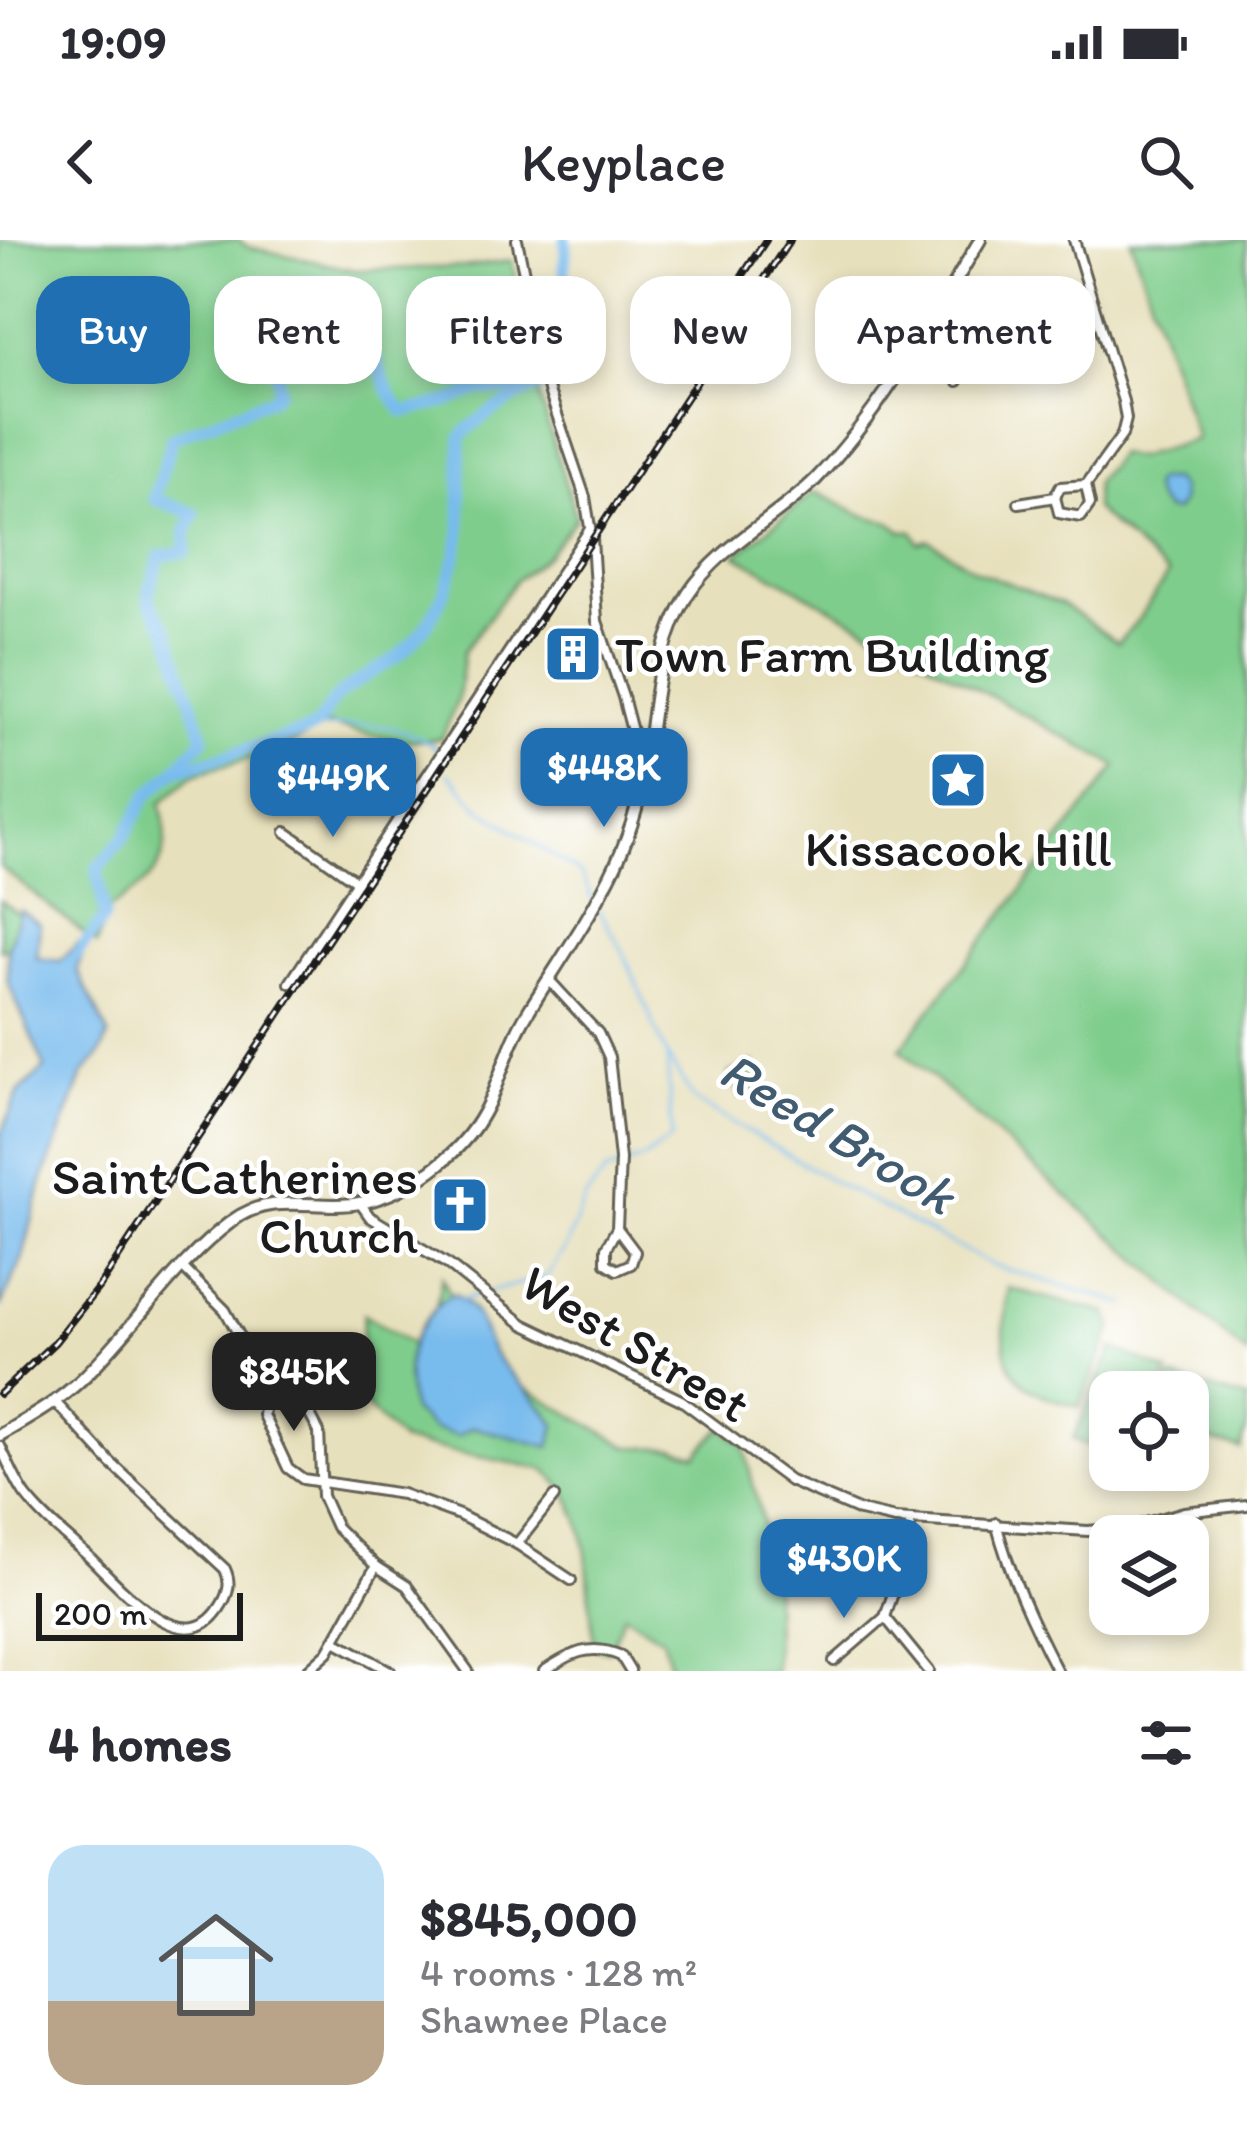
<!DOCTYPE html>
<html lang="en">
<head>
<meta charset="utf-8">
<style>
  :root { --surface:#fff; --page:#f7f7f7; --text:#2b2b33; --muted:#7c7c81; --line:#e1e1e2; --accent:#1f6fb2 }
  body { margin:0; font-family:Itim,sans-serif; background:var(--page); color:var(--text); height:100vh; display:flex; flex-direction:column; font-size:45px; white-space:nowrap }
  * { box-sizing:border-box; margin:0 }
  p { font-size:39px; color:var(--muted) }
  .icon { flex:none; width:66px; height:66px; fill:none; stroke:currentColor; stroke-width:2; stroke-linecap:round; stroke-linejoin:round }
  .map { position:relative; height:1431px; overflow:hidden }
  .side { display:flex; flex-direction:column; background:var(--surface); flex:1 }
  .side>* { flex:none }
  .top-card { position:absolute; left:36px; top:36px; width:1176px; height:108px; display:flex; gap:24px }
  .fabs { position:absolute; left:1089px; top:1131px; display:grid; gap:24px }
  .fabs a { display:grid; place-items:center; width:120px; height:120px; border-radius:24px; background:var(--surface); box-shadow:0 6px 18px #0003; font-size:60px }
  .scale { position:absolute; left:36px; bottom:30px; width:207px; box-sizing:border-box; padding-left:12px; border:6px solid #1c1c1c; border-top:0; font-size:33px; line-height:42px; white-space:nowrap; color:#1c1c1c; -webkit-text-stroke:9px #fff; paint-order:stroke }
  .price { position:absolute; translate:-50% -102px; padding:0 27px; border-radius:24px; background:var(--accent); color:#fff; font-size:39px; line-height:78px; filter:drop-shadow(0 3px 6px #0008) }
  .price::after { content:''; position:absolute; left:50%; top:72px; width:36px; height:27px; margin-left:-18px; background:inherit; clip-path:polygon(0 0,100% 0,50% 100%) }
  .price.on { background:#222; color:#fff }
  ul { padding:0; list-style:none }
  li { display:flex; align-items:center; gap:36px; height:300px; padding:0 48px }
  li+li { border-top:3px solid var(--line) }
  li span { display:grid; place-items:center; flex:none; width:336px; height:240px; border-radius:36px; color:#555 }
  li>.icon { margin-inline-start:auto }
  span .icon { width:144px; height:144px; fill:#fffc; stroke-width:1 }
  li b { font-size:51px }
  h2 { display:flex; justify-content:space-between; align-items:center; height:144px; padding:0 48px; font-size:51px }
  .chip { padding:0 42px; border-radius:36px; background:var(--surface); box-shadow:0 6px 18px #0003; font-size:42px; line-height:108px }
  .chip.on { background:var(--accent); color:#fff }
  .status { display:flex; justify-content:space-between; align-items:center; height:84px; padding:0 60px; background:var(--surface); direction:ltr }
  .status svg { height:33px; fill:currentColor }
  header { display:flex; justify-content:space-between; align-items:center; height:156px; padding:0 48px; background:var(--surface); font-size:54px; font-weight:600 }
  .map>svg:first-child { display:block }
  .green { fill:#7fcd8c; stroke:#4e7454; stroke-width:3 }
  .water { fill:#78bbed; stroke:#4a6c84; stroke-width:3 }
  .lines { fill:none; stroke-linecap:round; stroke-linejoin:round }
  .stream { stroke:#78bbed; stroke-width:3 }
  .river { stroke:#78bbed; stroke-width:12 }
  .minor-casing { stroke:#636154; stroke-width:14 }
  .secondary-casing { stroke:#636154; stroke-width:16 }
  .minor { stroke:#fff; stroke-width:8 }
  .secondary { stroke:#fff; stroke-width:10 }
  .rail-casing { stroke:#1c1c1c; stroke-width:8 }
  .rail { stroke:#fff; stroke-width:3; stroke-dasharray:9; stroke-linecap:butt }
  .labels { text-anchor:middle; stroke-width:9; stroke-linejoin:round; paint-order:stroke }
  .poi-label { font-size:51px; fill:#1c1c1c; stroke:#fff; text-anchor:start }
  .street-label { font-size:51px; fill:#1c1c1c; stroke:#fff }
  .water-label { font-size:54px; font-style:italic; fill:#415c70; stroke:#fff }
</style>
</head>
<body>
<div class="status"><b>19:09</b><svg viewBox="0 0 49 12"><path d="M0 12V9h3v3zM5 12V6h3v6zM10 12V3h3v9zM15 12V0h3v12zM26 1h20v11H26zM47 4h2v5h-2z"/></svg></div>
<header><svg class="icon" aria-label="back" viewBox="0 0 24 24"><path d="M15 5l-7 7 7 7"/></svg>Keyplace<svg class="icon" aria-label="search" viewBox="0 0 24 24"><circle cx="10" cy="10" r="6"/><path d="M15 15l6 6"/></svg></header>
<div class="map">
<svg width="1247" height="1431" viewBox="0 0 1247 1431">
  <rect width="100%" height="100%" fill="#fff"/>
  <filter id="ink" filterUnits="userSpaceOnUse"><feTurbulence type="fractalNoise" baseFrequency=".00833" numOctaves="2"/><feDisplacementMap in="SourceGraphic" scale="24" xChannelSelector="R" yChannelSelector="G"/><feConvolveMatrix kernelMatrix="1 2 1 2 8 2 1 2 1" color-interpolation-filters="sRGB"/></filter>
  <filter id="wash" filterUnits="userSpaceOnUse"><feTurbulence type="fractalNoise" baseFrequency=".004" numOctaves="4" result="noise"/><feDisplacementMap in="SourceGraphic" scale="48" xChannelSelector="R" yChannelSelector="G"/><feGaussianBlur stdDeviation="2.7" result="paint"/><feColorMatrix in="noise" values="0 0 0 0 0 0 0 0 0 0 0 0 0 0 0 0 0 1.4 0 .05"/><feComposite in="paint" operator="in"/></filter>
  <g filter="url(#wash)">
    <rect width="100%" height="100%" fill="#e7e0bc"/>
    <g class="green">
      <path d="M0,0h238l10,7 106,23 110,-3 48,-6 25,128 39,129 -28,36 -33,27 -51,70 -6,48 -16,39c-36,8 -78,-4 -114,-13l-50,26 -84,23 -33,29c16,67 -12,79 -62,113l2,14 -4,14 -97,-77z"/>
      <path d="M1131,0h116v1115l-347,-306 217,-283 -381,-211 78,-63c17,7 33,16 49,23 19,8 19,-1 39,16h11l6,12 10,-3 48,31 85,33 56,39 23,-27 27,-42 -74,-65 1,-27 23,-28 18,4 60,-19z"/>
      <path d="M0,660l20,15 -12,33 -8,2z"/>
      <path d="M753,823l12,23 -24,11 -12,-24z"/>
      <path d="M442,1037l41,87 146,83 46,1 21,7 25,-27 23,18 30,126 1,99h-103l-10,-33 -38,-24 -15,37 -14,-3c-11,-59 3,-140 -52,-179l-141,-27 -46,-46 8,-82 63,39z"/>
      <path d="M1008,1048l99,25 6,13 -33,81c-78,-19 -82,-46 -72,-119z"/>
      <path d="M1113,1108l55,24 -9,20h-49v63l-37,-16z"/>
      <path d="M1170,1138l77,21v29l-6,21 -53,-14v-43h-22z"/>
    </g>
    <g class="water">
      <path d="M1157,240h16l7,8 1,14 -6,9h-9l-10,-11 -4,-14z"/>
      <path d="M20,670l20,14 -3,34 23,3 17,-17 7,5 -7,21 32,65 -10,22 -16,17 -42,111 -18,72 -23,51v-171l18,-44 27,-25 -37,-86v-34z"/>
      <path d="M455,1054c34,24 22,38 42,64 19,24 42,41 59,67l-6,22 -77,-20 -16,9 -24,-7 -21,-18c-7,-35 -9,-63 15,-92 9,-12 14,-20 28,-25z"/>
    </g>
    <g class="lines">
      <g class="stream">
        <path d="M310,490c46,-6 89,-12 128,20"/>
        <path d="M448,533l33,36 100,65 13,29"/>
        <path d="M599,671l23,38 45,107 27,44 142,83 158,83 133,38"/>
        <path d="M463,1059l84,-23 20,-31 19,-48 20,-25 39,-14 27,-20 -5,-81"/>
      </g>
      <g class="river">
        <path d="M176,529l28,-31 -36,-107 -18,-29 -1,-11 11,-35 26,-4v-21l9,-17 -41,-15 18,-61 100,-40 7,-8 -3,-24c15,-5 27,-7 31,-24l16,-11c77,16 39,34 81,81l43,-10 31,-12 55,-2"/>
        <path d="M74,718l31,-41 -8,-49 28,-32 22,-40 27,-25 136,-41c15,-9 15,-23 28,-34 15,-13 36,-24 53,-35 39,-25 63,-81 69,-126 2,-16 -1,-94 2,-99 12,-16 58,-43 77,-49 19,-6 35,-7 49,-22l-24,-83 2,-42"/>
      </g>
    </g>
  </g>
  <g filter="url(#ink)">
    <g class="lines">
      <g class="minor-casing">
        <g id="minor">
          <path d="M517,0l32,151 36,106 7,42 5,82 26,76 19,72"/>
          <path d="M931,87l27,54"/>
          <path d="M1055,257l5,-10 26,-2"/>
          <path d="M1019,263l36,-6 4,16 22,4 9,-13 -4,-19 36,-50 4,-16 -3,-18 -49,-161"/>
          <path d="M286,592l71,50"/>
          <path d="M549,740l49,53 11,24 11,102 -3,69 18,24 -4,12 -14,6 -11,-7v-15l11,-20"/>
          <path d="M290,743l300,-454"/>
          <path d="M360,963l10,14 79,48 74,59 158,76 109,81 70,30 35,8 193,12 44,-4 52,-15 63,-7"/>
          <path d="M182,1027l43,43 15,27 39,32 21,27 19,36 3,64 14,31 40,39 31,20 61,85"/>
          <path d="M289,1143l-24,21 -2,11 25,53 15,11 99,15 57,21 58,29 54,36"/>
          <path d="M0,1206c8,16 15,35 26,50 18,23 40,40 61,59 30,27 98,114 135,49 7,-12 9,-22 3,-35l-114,-106 -56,-61"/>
          <path d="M911,1280l-7,41 -19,56 44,54"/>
          <path d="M996,1283c14,53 36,100 61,148"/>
          <path d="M517,1304l37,-47"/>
          <path d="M335,1401l55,30"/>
          <path d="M834,1421l51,-44"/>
          <path d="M307,1431l21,-19 48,-86"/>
          <path d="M544,1431c26,-17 46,-29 77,-15l9,15"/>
        </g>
      </g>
      <g class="secondary-casing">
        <path id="secondary" d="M0,1195c29,-17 58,-33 82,-56 53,-51 91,-114 150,-158 43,-33 93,-6 140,-21 48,-14 95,-51 116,-96 14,-31 22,-63 40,-92 30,-49 63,-95 88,-148 16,-35 27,-75 32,-113 8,-54 10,-109 40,-157 31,-48 88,-75 128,-115 67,-70 115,-157 164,-239"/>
      </g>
      <use href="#minor" class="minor"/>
      <use href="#secondary" class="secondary"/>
      <g class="rail-casing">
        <g id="rail">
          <path d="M713,93l18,-40 35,-53"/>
          <path d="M0,1154l55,-52 46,-58 689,-1044"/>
        </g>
      </g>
      <use href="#rail" class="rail"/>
    </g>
  </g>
  <defs>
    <g id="building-square" transform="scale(3)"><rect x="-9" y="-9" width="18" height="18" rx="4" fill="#1f6fb2" stroke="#fff"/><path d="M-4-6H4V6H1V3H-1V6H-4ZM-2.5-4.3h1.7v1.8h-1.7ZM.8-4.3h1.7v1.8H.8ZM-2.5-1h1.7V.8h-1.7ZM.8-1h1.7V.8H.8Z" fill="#fff"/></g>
    <g id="sight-square" transform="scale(3)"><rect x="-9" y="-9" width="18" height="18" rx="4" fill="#1f6fb2" stroke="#fff"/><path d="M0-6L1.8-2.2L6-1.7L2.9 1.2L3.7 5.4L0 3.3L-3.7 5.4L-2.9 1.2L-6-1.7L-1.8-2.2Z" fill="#fff"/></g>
    <g id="church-square" transform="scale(3)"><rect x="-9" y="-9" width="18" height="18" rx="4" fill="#1f6fb2" stroke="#fff"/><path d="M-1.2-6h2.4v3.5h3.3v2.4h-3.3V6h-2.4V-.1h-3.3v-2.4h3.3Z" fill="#fff"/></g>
  </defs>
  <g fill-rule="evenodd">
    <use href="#building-square" x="573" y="414"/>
    <use href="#sight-square" x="958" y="540"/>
    <use href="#church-square" x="460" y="965"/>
  </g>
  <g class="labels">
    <g class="poi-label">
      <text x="615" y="432">Town Farm Building</text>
      <text x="958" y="626" text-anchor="middle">Kissacook Hill</text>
      <text x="418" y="954" text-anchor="end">Saint Catherines<tspan x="418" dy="59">Church</tspan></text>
    </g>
    <g class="street-label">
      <text transform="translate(636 1103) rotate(31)" y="18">West Street</text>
    </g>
    <g class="water-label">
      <text transform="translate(838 892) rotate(31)" y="19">Reed Brook</text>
    </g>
  </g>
</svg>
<div class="fabs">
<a><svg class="icon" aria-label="locate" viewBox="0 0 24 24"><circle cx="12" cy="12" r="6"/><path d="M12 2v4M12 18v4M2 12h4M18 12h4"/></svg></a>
<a><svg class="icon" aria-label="layers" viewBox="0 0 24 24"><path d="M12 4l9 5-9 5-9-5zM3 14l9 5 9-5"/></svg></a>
</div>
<div class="scale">200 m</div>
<b class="price" style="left:604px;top:590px">$448K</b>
<b class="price" style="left:333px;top:600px">$449K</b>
<b class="price on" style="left:294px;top:1194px">$845K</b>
<b class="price" style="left:844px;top:1381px">$430K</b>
<div class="top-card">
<a class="chip on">Buy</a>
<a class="chip">Rent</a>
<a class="chip">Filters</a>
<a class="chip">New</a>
<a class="chip">Apartment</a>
</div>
</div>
<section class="side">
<h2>4 homes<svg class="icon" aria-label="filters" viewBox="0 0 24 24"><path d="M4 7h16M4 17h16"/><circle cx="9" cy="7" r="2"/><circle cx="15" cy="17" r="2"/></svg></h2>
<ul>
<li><span style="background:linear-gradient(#bfe0f5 65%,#b9a48a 0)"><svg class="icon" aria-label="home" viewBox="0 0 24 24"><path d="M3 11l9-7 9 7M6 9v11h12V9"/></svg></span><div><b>$845,000</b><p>4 rooms · 128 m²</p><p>Shawnee Place</p></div></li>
</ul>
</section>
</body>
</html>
